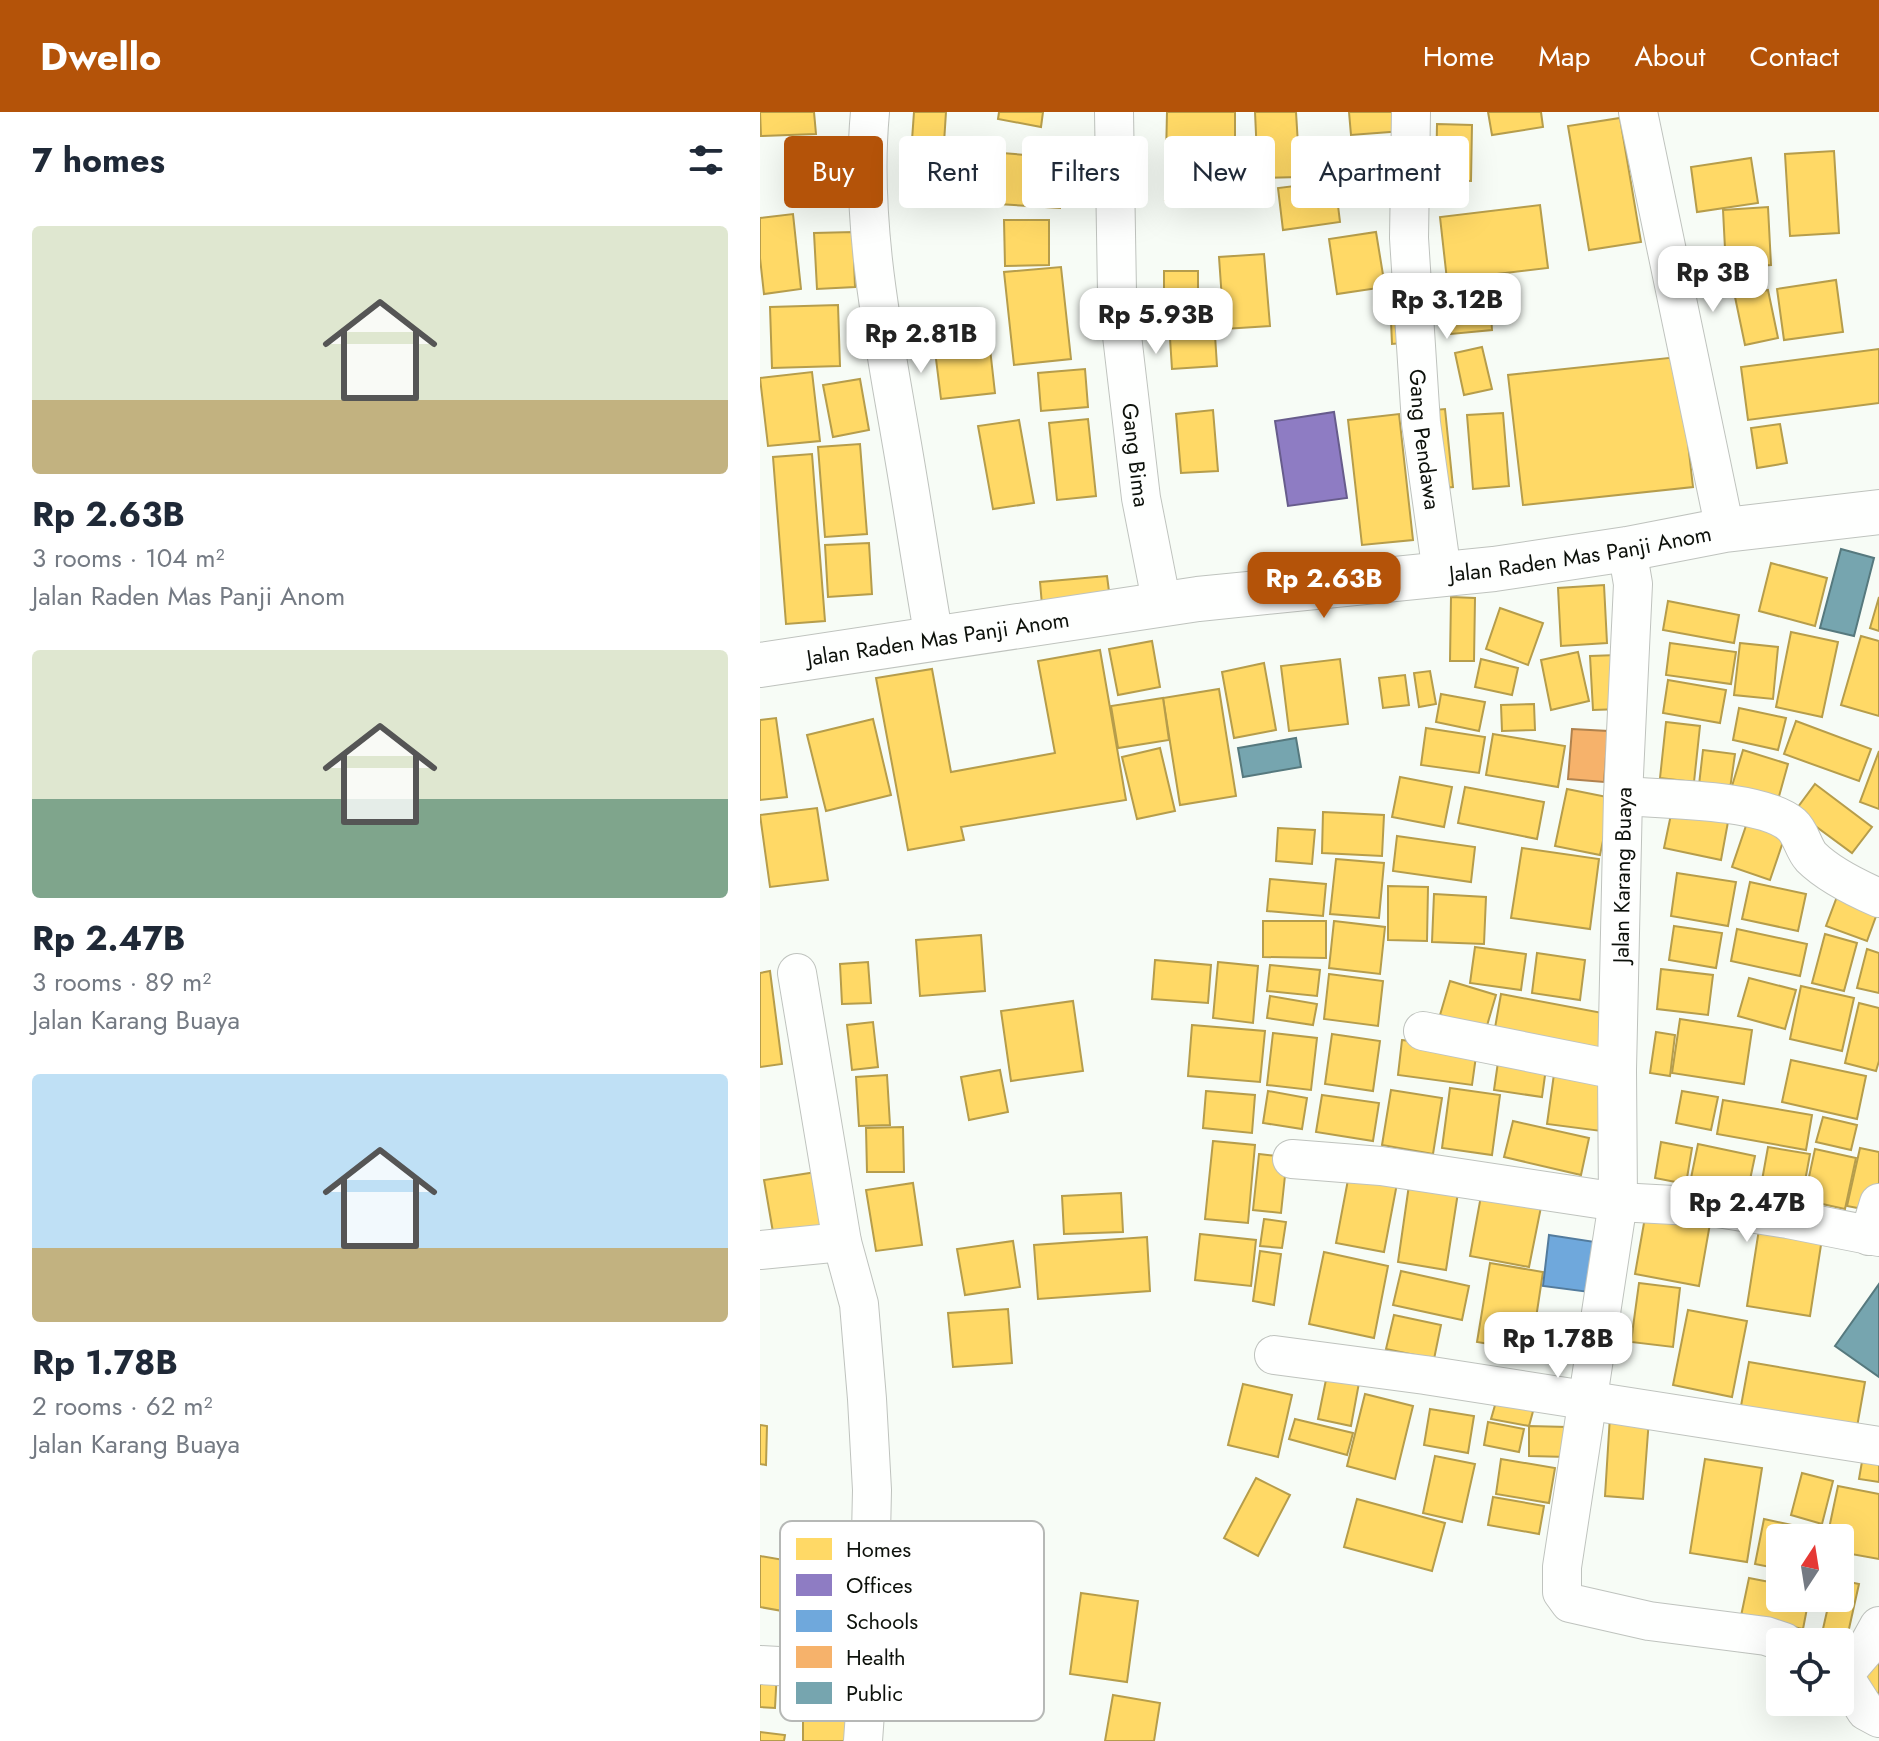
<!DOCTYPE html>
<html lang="en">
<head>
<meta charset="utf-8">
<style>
  :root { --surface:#fff; --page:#f6f6f7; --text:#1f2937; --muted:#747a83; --accent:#b45309 }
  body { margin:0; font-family:Jost,sans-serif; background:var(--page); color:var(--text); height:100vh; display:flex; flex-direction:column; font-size:30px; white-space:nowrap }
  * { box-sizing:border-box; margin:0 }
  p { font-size:26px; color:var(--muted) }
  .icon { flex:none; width:44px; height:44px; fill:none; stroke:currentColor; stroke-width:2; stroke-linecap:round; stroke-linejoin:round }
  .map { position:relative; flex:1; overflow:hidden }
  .side { display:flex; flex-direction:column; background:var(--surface); width:760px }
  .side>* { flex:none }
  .banner { position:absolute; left:24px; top:24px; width:760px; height:72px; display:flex; gap:16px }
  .needle { width:52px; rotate:12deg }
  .fabs { position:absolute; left:1006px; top:1412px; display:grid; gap:16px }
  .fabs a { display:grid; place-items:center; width:88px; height:88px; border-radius:8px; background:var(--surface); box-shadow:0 8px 32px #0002; font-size:40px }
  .price { position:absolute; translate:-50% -68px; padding:0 18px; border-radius:16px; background:#fff; color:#222; font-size:26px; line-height:52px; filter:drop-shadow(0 2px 4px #0008) }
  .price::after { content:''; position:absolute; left:50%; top:48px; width:24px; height:18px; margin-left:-12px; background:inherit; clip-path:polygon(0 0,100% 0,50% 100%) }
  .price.selected { background:var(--accent); color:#fff }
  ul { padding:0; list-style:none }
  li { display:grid; align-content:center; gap:16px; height:424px; padding:0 32px }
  li span { display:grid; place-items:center; height:248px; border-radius:8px; color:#555 }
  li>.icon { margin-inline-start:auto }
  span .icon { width:144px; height:144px; fill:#fffc; stroke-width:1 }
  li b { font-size:34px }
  h2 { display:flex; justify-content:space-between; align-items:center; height:96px; padding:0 32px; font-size:34px }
  .pill { padding:0 28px; border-radius:8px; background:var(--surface); box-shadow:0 8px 32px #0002; font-size:28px; line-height:72px }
  .pill.selected { background:var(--accent); color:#fff }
  header { display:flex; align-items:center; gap:48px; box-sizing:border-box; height:112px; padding:0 40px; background:var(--accent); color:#fff }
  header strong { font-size:38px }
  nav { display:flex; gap:44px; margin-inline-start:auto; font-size:28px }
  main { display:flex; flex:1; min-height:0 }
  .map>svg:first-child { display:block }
  .homes { fill:#ffd966; stroke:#b69d4b; stroke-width:2 }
  .offices { fill:#8e7cc3; stroke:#675c8c; stroke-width:2 }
  .schools { fill:#6fa8dc; stroke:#527b9d; stroke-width:2 }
  .health { fill:#f6b26b; stroke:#b0824e; stroke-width:2 }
  .public { fill:#76a5af; stroke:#56797e; stroke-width:2 }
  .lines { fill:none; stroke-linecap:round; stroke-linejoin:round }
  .minor-casing { stroke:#bfc3be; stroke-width:40 }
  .tertiary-casing { stroke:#bfc3be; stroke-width:46 }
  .minor { stroke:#fefffe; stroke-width:38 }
  .tertiary { stroke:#fefffe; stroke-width:44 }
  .labels { text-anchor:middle; stroke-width:8; stroke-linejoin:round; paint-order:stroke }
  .street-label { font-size:22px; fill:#0d110b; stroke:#fff }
  .key { fill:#fff; stroke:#b6b8b6; stroke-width:2 }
  .key-label { font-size:22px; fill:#0d110b }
</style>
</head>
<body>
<header>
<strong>Dwello</strong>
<nav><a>Home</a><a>Map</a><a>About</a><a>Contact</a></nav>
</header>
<main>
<section class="side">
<h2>7 homes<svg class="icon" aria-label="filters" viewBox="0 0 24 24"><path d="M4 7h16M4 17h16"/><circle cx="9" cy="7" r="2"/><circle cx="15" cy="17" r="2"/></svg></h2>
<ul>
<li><span style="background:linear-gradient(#dfe7d0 70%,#c2b280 0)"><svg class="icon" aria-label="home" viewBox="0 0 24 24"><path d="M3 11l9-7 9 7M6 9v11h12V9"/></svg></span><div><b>Rp 2.63B</b><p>3 rooms · 104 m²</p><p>Jalan Raden Mas Panji Anom</p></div></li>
<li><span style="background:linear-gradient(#dfe7d0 60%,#7fa58c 0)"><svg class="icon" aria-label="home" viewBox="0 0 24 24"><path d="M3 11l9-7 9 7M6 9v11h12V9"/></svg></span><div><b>Rp 2.47B</b><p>3 rooms · 89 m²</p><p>Jalan Karang Buaya</p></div></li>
<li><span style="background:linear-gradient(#bfe0f5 70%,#c2b280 0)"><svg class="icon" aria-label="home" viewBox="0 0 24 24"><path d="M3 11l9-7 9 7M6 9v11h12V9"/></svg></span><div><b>Rp 1.78B</b><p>2 rooms · 62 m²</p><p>Jalan Karang Buaya</p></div></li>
</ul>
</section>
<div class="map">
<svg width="1119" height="1629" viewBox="0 0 1119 1629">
  <rect width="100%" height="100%" fill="#f7fcf6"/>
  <g class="homes">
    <path d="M0,0h54l2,22 -55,2z"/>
    <path d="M154,0h32l-2,31 -32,-3z"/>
    <path d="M239,0h44l-2,15 -43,-8z"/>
    <path d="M407,0h68v89l-70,-1z"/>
    <path d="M495,0h41l4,65 -42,1z"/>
    <path d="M589,0h52l2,19 -52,4z"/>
    <path d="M728,0h53l2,15 -51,8z"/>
    <path d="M860,6l21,124 -52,8 -21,-124z"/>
    <path d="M677,12l35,1 -1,56 -35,-1z"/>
    <path d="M1074,39l5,82 -49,3 -5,-82z"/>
    <path d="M148,41l60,1 -1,48 -59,-1z"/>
    <path d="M242,41l62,5 -4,50 -62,-4z"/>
    <path d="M991,46l7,45 -61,9 -6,-45z"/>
    <path d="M575,69l5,41 -57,8 -5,-42z"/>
    <path d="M780,93l8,63 -101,12 -7,-63z"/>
    <path d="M1008,95l3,58 -45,3 -3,-58z"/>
    <path d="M33,102l8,75 -37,5 -4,-36v-40z"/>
    <path d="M244,108h45v45l-44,1z"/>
    <path d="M93,120l2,55 -38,2 -3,-56z"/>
    <path d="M616,120l9,55 -48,7 -8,-55z"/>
    <path d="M504,142l6,72 -46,3 -5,-72z"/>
    <path d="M301,155l10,92 -57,6 -10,-93z"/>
    <rect x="404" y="159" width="34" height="40"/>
    <path d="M1076,168l7,52 -59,8 -7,-51z"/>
    <path d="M729,172l3,46 -41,4 -5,-46z"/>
    <path d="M1008,178l10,48 -33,7 -10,-48z"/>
    <path d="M78,193l2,61 -68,2 -2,-61z"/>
    <path d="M226,201l9,80 -54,6 -10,-80z"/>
    <path d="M652,207l2,23 -22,2 -1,-23z"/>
    <path d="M454,208l3,46 -45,3 -3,-46z"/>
    <path d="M722,235l10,42 -28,6 -9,-42z"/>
    <path d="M1119,237v54l-131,17 -7,-53z"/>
    <path d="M918,245l15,130 -170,18 -15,-130z"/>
    <path d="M325,257l3,38 -47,4 -3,-38z"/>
    <path d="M52,260l8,69 -52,5 -8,-68z"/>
    <path d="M100,267l9,51 -36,7 -10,-52z"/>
    <path d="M685,297l8,78 -21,2 -8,-78z"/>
    <path d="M453,298l5,61 -37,2 -5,-59z"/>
    <path d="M743,301l6,73 -36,3 -6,-74z"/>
    <path d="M639,302l14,126 -51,5 -14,-125z"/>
    <path d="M328,307l8,77 -39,4 -8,-77z"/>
    <path d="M259,308l15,83 -41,6 -15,-83z"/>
    <path d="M1020,312l7,39 -30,5 -6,-40z"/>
    <path d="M100,332l7,90 -42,3 -7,-90z"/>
    <path d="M52,342l13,167 -39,3 -13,-167z"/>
    <path d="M109,431l3,51 -44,3 -3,-52z"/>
    <path d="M1011,451l56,15 -12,48 -56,-15z"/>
    <path d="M347,464l3,23 -68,6 -2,-23z"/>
    <path d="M844,473l3,58 -46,3 -3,-58z"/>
    <path d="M691,485l24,1 -1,63h-24z"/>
    <path d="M1119,485v34l-9,-3z"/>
    <path d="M908,489l71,14 -5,28 -71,-13z"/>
    <path d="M740,496l43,15 -15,42 -42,-16z"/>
    <path d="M1031,520l47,10 -16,75 -46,-10z"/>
    <path d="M1101,524l18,5v75l-38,-11z"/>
    <path d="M392,529l8,46 -42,8 -9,-46z"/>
    <path d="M910,531l66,9 -5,32 -65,-9z"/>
    <path d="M980,531l38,4 -5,52 -39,-4z"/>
    <path d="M340,538l26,150 -165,27 3,13 -56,10 -32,-172 56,-9 19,103 104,-19 -17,-92z"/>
    <path d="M818,540l11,49 -38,9 -10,-50z"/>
    <path d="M858,543l3,54 -28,1 -3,-54z"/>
    <path d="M580,547l8,65 -59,7 -8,-65z"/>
    <path d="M721,547l37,9 -6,27 -37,-8z"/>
    <path d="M504,551l12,67 -42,8 -12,-66z"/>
    <path d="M670,559l6,33 -17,3 -5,-34z"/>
    <path d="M645,563l4,30 -26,3 -4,-30z"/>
    <path d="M908,568l58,10 -6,33 -57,-10z"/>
    <path d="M459,577l17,107 -56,9 -17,-107z"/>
    <path d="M681,582l44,8 -6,29 -43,-9z"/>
    <path d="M403,586l6,42 -51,8 -7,-42z"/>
    <path d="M774,592l1,26 -33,1 -1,-26z"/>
    <path d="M979,596l47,10 -8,32 -45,-10z"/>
    <path d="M16,606l11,79 -27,3v-80z"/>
    <path d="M113,607l18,76 -65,16 -19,-76z"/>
    <path d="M1036,609l75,28 -12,32 -75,-27z"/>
    <path d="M906,610l34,4 -6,56 -34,-4z"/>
    <path d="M666,616l59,9 -6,36 -58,-8z"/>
    <path d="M733,622l72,12 -7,41 -72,-12z"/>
    <path d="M400,636l15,63 -38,8 -15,-62z"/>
    <path d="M943,638l32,4 -5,35 -31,-4z"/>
    <path d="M983,638l45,14 -10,36 -46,-14z"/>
    <path d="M1119,639v58l-19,-7z"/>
    <path d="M640,665l52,10 -8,40 -52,-10z"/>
    <path d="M1055,672l57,43 -20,26 -57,-42z"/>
    <path d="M705,675l79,15 -7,37 -79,-16z"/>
    <path d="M807,677l45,9 -12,57 -45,-9z"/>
    <path d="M914,688l56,11 -9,49 -57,-12z"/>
    <path d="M57,696l11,72 -58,7 -10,-72z"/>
    <path d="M563,700l61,3 -2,41 -60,-3z"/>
    <path d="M990,702l38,13 -18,53 -38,-13z"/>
    <path d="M518,716l37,2 -3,34 -36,-3z"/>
    <path d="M637,724l78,11 -4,35 -78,-11z"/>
    <path d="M762,736l77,11 -9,70 -79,-11z"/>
    <path d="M576,747l48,4 -5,55 -49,-4z"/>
    <path d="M917,761l59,9 -8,44 -57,-10z"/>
    <path d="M510,767l56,5 -3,32 -56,-5z"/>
    <path d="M990,770l56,12 -8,37 -56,-12z"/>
    <path d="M628,774l40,1 -1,54 -39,-1z"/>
    <path d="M674,782l52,3 -2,47 -52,-2z"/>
    <path d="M1078,782l41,14 -12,33 -41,-15z"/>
    <path d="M503,809h63v37l-63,-1z"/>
    <path d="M574,809l51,6 -5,47 -51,-6z"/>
    <path d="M914,814l48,7 -6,35 -47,-8z"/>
    <path d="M977,817l70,15 -7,32 -69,-15z"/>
    <path d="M1065,822l32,9 -13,48 -32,-8z"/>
    <path d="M221,823l4,56 -65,5 -4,-56z"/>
    <path d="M715,835l51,7 -5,36 -51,-7z"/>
    <path d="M1107,837l12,4v40l-22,-5z"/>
    <path d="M777,841l48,7 -5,40 -48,-7z"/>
    <path d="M395,848l56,5 -3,38 -56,-4z"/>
    <path d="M108,850l3,41 -29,1 -2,-40z"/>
    <path d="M458,850l40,4 -5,57 -40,-5z"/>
    <path d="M510,853l50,5 -3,26 -50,-5z"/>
    <path d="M901,857l52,6 -5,40 -51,-6z"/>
    <path d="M10,859l12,93 -22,3v-94z"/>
    <path d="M569,862l54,7 -5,45 -54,-7z"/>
    <path d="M989,866l47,12 -11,39 -47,-13z"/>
    <path d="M690,869l46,14 -10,34 -46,-14z"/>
    <path d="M1041,874l53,12 -12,53 -52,-12z"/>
    <path d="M741,882l112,21 -9,44 -111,-20z"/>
    <path d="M510,884l47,8 -4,21 -46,-7z"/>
    <path d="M313,889l10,70 -72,10 -10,-70z"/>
    <path d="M1099,891l20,5v53l-3,10 -31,-8z"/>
    <path d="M920,907l72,11 -8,54 -72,-11z"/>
    <path d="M113,910l5,45 -26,3 -5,-45z"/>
    <path d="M432,913l73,6 -5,51 -72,-6z"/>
    <path d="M896,920l19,3 -5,41 -20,-3z"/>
    <path d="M513,921l44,5 -6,52 -44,-5z"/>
    <path d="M572,922l48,7 -7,50 -48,-7z"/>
    <path d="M642,928l75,9 -5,36 -74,-10z"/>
    <path d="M739,943l48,6 -5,36 -48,-7z"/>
    <path d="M1031,948l75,16 -9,43 -75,-17z"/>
    <path d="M795,955l54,8 -8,56 -54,-7z"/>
    <path d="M240,958l8,42 -39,8 -8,-43z"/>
    <path d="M127,963l3,50 -31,1 -3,-49z"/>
    <path d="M690,976l50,7 -8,60 -50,-7z"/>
    <path d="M631,978l51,8 -9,56 -51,-9z"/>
    <path d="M446,979l49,4 -3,38 -49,-5z"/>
    <path d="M508,979l39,7 -5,31 -39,-6z"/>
    <path d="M922,979l36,6 -7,33 -35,-7z"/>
    <path d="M562,983l57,8 -6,38 -57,-9z"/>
    <path d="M963,988l89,15 -6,35 -89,-16z"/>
    <path d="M1063,1005l34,8 -6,25 -35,-8z"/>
    <path d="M753,1009l76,17 -8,37 -77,-18z"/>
    <path d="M143,1015l1,45h-37l-1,-44z"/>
    <path d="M453,1029l42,4 -7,78 -43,-4z"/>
    <path d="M901,1030l31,6 -6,36 -31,-6z"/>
    <path d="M938,1032l57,12 -8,38 -57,-11z"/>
    <path d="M1008,1035l42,7 -7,38 -42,-6z"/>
    <path d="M1100,1036l19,4v34l-6,25 -26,-5z"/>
    <path d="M1055,1037l41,9 -11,51 -41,-9z"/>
    <path d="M499,1042l28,3 -6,56 -28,-3z"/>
    <path d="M591,1052l48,9 -15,79 -48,-9z"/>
    <path d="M63,1059l9,58 -58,9 -10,-58z"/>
    <path d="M650,1066l49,8 -13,84 -48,-8z"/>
    <path d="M153,1071l9,62 -46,6 -10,-61z"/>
    <path d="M723,1073l60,12 -14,70 -59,-11z"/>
    <path d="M361,1081l2,39 -59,2 -2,-38z"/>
    <path d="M887,1094l64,12 -12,68 -64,-12z"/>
    <path d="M504,1107l22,3 -4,26 -22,-2z"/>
    <path d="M1000,1111l63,9 -13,84 -63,-10z"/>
    <path d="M440,1122l56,6 -5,46 -56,-6z"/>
    <path d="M387,1125l3,54 -112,8 -4,-54z"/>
    <path d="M253,1129l7,46 -55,8 -8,-46z"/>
    <path d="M500,1139l21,3 -7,51 -21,-4z"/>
    <path d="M564,1140l64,14 -14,72 -65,-14z"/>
    <path d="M730,1151l53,9 -12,79 -54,-9z"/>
    <path d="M641,1159l68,15 -7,34 -69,-15z"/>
    <path d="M879,1171l41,5 -7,59 -42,-5z"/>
    <path d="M248,1197l4,54 -59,4 -5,-54z"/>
    <path d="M928,1198l59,11 -15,76 -59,-12z"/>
    <path d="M634,1203l47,10 -7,34 -48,-10z"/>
    <path d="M989,1250l116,20 -8,45 -116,-21z"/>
    <path d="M569,1253l32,7 -10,54 -33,-7z"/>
    <path d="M483,1272l49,11 -14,62 -50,-12z"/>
    <path d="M605,1282l48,12 -18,73 -48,-13z"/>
    <path d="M738,1283l37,9 -6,22 -38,-7z"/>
    <path d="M670,1297l44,7 -6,37 -44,-8z"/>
    <path d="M850,1304l39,3 -6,80 -38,-3z"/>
    <path d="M535,1307l58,14 -6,22 -58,-16z"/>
    <path d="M728,1310l36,7 -5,23 -35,-7z"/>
    <path d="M0,1313l7,1 -1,39 -6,-1z"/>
    <path d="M769,1314l38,1v30l-38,-1z"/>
    <path d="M1104,1338l15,3v29l-20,-3z"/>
    <path d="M675,1344l40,8 -13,58 -39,-9z"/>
    <path d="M741,1347l54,9 -6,35 -53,-9z"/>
    <path d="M945,1347l57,9 -15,94 -57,-9z"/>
    <path d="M1042,1361l31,8 -11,43 -31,-9z"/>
    <path d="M496,1366l34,17 -32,61 -34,-18z"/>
    <path d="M1078,1374l41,8v65l-39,-7v-14h-13z"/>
    <path d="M733,1385l51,9 -5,28 -51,-9z"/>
    <path d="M597,1387l88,24 -13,48 -88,-24z"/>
    <path d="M1004,1407l56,12 -1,7h-39v31l-25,-5z"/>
    <path d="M0,1444l47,8 -8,50 -39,-7z"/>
    <path d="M989,1466l31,6v14h29l-6,31 -62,-13z"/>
    <path d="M1080,1468l19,4 -17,76 -2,-18h-20l10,-44h10z"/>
    <path d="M321,1481l57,8 -11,81 -57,-8z"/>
    <path d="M1119,1530v52l-21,-11z"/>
    <path d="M0,1557l17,2 -2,37 -15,-1z"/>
    <path d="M353,1583l47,8 -6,38h-49z"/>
    <path d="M43,1584l44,1 -1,44h-43z"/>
    <path d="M0,1620l25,3 -1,6h-24z"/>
  </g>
  <path class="offices" d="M574,300l13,86 -59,8 -13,-85z"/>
  <path class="schools" d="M789,1123l46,7 -6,50 -46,-6z"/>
  <path class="health" d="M812,617l36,2 -4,51 -36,-3z"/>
  <g class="public">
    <path d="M1081,437l33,9 -20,78 -34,-8z"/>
    <path d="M536,626l5,29 -58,10 -5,-29z"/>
    <path d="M1119,1172v93l-44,-31z"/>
  </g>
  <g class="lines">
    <g class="minor-casing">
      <g id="minor">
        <path d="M110,0c-10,106 12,217 30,321 12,68 22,137 34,205"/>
        <path id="s1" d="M354,0l3,181 24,205 21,107"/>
        <path id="s2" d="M651,0l-2,126 12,185 21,150"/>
        <path d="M878,0l87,418"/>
        <path d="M867,437l6,35 -10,212 -6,274 1,132 -56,365v25l8,11 79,18 117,15 18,6"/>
        <path d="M863,684c40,3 140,3 169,29 9,8 11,23 19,32 18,18 45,31 68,41"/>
        <path d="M37,861l45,269 17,62 8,95 5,91 -4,181 -5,70"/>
        <path d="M663,919l194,39"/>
        <path d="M532,1047l89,7 237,36 93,5 77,12 91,18"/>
        <path d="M1109,1124l10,-33"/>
        <path d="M0,1138l82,-8"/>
        <path d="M514,1243l151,20 454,71"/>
        <path d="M0,1553l108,6"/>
        <path d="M1080,1561l3,2 25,-29 11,-20"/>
        <path d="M1083,1563l23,36 13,7"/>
      </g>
    </g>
    <g class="tertiary-casing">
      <g id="tertiary">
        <path id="s3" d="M0,553l438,-66 296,-30 133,-20 98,-19 154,-18"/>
      </g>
    </g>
    <use href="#minor" class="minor"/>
    <use href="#tertiary" class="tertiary"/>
  </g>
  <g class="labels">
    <g class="street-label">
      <text dy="8" stroke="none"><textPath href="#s2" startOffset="328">Gang Pendawa</textPath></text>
      <text dy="8" stroke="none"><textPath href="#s1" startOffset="344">Gang Bima</textPath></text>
      <text dy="8" stroke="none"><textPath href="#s3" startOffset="828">Jalan Raden Mas Panji Anom</textPath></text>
      <text dy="8" stroke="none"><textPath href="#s3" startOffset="180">Jalan Raden Mas Panji Anom</textPath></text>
      <text transform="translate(862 763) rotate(-89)" y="8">Jalan Karang Buaya</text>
    </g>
  </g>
  <rect x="20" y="1409" width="264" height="200" rx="12" class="key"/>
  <rect x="36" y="1426" width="36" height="22" fill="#ffd966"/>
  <rect x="36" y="1462" width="36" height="22" fill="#8e7cc3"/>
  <rect x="36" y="1498" width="36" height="22" fill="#6fa8dc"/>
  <rect x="36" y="1534" width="36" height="22" fill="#f6b26b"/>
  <rect x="36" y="1570" width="36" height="22" fill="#76a5af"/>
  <g class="key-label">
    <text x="86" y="1445">Homes</text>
    <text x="86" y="1481">Offices</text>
    <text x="86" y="1517">Schools</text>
    <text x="86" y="1553">Health</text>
    <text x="86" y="1589">Public</text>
  </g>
</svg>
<div class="fabs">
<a><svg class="needle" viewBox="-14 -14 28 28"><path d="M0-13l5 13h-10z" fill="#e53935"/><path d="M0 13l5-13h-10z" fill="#747a83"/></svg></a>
<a><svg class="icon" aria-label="locate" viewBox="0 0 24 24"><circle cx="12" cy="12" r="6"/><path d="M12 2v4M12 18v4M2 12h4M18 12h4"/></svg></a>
</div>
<b class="price" style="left:953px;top:202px">Rp 3B</b>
<b class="price" style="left:687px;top:229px">Rp 3.12B</b>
<b class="price" style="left:396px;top:244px">Rp 5.93B</b>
<b class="price" style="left:161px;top:263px">Rp 2.81B</b>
<b class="price selected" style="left:564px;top:508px">Rp 2.63B</b>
<b class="price" style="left:987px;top:1132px">Rp 2.47B</b>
<b class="price" style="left:798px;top:1268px">Rp 1.78B</b>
<div class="banner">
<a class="pill selected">Buy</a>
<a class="pill">Rent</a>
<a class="pill">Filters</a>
<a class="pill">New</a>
<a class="pill">Apartment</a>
</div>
</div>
</main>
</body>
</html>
